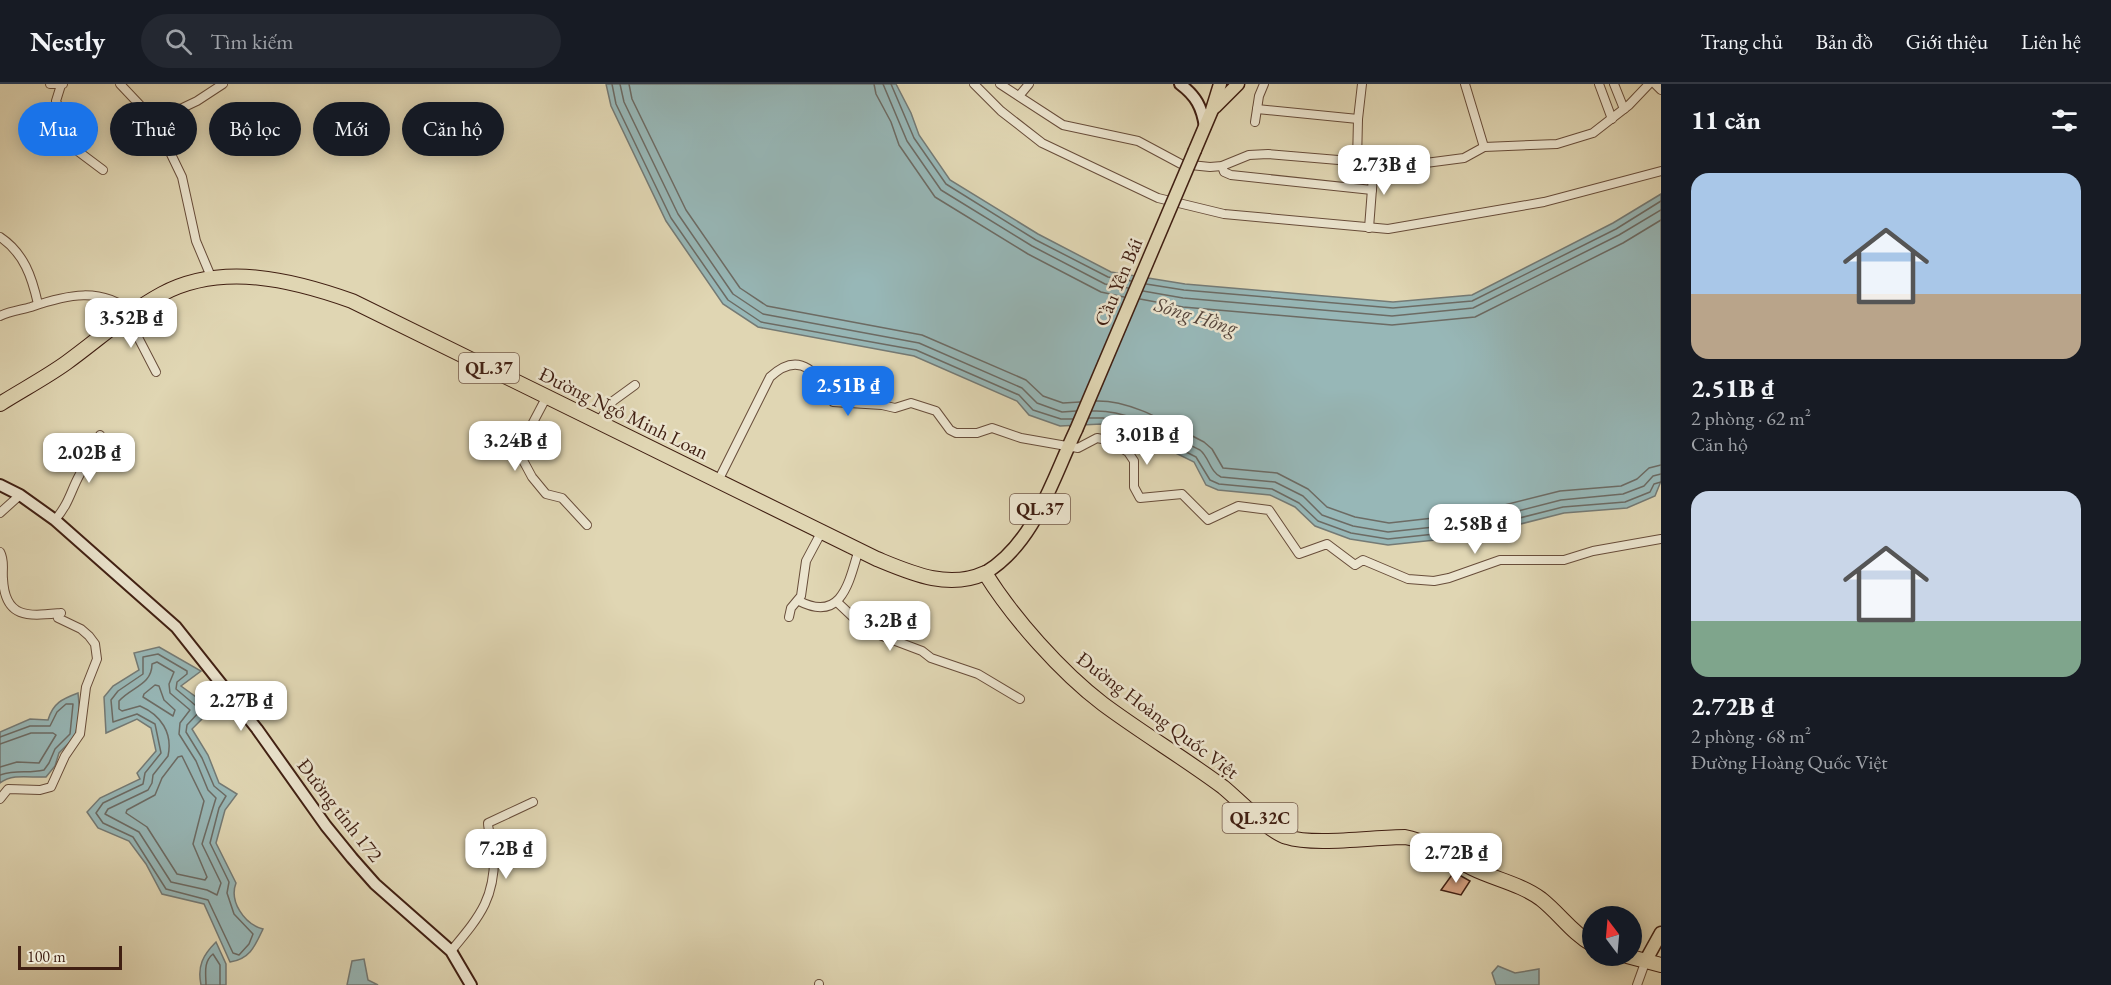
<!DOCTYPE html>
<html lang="vi">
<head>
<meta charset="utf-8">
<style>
  :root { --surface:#171b24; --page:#242831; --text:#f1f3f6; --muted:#9ea1a6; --line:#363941; --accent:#1a73e8 }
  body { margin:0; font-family:"EB Garamond",serif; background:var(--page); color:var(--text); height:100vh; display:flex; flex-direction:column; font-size:22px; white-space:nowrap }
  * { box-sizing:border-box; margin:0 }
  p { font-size:20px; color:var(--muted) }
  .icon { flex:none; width:33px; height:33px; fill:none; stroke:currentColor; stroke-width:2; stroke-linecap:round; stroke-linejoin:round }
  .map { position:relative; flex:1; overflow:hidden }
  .side { display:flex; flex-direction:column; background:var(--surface); width:450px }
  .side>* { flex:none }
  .banner { position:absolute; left:18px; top:18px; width:570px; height:54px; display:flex; gap:12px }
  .needle { width:39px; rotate:344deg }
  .buttons { position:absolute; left:1582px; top:822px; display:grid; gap:12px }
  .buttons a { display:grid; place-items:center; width:60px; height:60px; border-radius:50%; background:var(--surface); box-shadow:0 3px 15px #0003; font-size:30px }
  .scale { position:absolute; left:18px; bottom:15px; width:104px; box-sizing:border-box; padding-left:6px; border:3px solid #401f12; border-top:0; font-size:16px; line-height:21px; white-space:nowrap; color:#401f12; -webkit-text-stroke:4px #ebe4ce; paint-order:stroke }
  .price { position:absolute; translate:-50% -51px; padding:0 14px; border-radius:12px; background:#fff; color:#222; font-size:20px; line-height:39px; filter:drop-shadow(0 2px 3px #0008) }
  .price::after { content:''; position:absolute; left:50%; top:36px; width:18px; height:14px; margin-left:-9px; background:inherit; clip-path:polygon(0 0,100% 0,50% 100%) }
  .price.selected { background:var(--accent); color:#fff }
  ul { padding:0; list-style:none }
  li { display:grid; align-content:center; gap:12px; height:318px; padding:0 30px }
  li span { display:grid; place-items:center; height:186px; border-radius:18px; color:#555 }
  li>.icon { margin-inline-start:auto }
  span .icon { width:108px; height:108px; fill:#fffc; stroke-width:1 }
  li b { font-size:26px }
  h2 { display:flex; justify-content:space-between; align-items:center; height:72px; padding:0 30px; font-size:26px }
  .tag { padding:0 21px; border-radius:27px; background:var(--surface); box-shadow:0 3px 15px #0003; font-size:21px; line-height:54px }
  .tag.selected { background:var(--accent); color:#fff }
  header { display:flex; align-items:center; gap:36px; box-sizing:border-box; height:84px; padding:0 30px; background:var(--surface); border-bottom:2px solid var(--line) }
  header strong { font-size:28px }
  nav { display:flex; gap:33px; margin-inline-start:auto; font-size:21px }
  .search { width:420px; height:54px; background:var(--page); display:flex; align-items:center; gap:15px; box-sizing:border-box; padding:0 21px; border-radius:33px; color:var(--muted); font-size:22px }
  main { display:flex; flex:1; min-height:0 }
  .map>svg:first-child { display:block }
  .water { fill:#97b7b7; stroke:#747a75; stroke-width:1.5 }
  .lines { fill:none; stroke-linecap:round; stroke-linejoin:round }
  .shore { stroke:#6c6b64; stroke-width:1.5 }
  .building { fill:#d6a282; stroke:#401f12; stroke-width:1.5 }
  .street-casing { stroke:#684d3a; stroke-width:10 }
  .secondary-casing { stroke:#401f12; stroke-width:14 }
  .primary-casing { stroke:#401f12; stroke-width:15 }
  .highway-casing { stroke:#401f12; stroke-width:16 }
  .street { stroke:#ebe4ce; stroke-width:8 }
  .secondary { stroke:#ebe4ce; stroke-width:10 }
  .primary { stroke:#e0d6b3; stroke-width:12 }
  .highway { stroke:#e0d6b3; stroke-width:14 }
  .primary-bridge-casing { stroke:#401f12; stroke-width:15; stroke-linecap:butt }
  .primary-bridge { stroke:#e0d6b3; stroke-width:12 }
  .labels { text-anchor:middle; stroke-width:5; stroke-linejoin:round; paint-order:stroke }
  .shield { fill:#ebe4ce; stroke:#735a4a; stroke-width:1.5 }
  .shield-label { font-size:18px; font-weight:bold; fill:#401f12 }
  .street-label { font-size:20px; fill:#401f12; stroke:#ebe4ce }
  .water-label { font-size:21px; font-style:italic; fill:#56453b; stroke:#ebe4ce }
</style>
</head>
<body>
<header>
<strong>Nestly</strong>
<div class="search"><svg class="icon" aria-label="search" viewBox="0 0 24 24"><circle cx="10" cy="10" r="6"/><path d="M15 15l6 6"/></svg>Tìm kiếm</div>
<nav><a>Trang chủ</a><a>Bản đồ</a><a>Giới thiệu</a><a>Liên hệ</a></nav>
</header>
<main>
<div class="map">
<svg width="1661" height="901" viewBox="0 0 1661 901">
  <rect width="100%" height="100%" fill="#e0d6b3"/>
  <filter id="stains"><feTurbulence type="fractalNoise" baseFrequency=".00333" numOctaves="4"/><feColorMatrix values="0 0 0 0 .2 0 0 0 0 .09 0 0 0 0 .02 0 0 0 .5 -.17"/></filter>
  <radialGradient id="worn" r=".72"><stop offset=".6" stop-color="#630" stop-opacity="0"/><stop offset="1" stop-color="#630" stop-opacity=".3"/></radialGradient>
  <g class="water">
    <path d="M606,0h290l15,29 8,22 31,45 88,54 73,38 74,12 208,18 79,-7 141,-72 48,-29v287l-6,15 -28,12 -63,5 -91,23 -85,9 -38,-6 -35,-13 -20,-19 -25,-12 -52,-5 -12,-5 -12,-23 -61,-30 -31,-8 -42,2 -31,-11 -12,-14 -103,-45 -156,-29 -35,-23 -57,-83 -55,-115z"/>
    <path d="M159,563l42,24 -20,15 26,19 1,8 -16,16 16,26 11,28 18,11 -12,16 -9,33 20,40c-7,18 8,41 27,46 -8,17 -13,30 -33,33l-26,-58 -42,-10 -16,-30 -17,-23 -31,-13 -11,-16 13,-14 40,-19 -3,-6 19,-22 -5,-23 -14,-9 -31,14 -2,-36 9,-11 26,-16 -5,-17z"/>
    <path d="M78,609l2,21 -5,23 -16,16 -4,13 -9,11c-15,1 -33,-4 -46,6v-51l30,-13 18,1c5,-17 14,-21 30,-27z"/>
    <path d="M216,858l10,22v21h-25c-4,-19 2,-30 15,-43z"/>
    <path d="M364,875l4,21 10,5h-31l5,-24z"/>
    <path d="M1498,882l17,7 24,-4v16h-43l-4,-12z"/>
  </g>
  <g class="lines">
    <g class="shore">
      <path d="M612,0l4,20 55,114 57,82 33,22 155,28 103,45 14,15 28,9h12"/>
      <path d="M620,0l4,18 54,112 55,80 30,20 156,29 103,45 15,15 25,9 14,-1"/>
      <path d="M629,0l3,15 54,111 54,78 27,18 155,29 104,45 17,16 20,7 17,-1"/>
      <path d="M874,0l2,10 15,28 8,23 36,52 93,57 73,38 23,5"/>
      <path d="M883,0l24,57 34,49 91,56 73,38 23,4"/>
      <path d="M891,0l23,54 32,46 90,56 72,37 23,4"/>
      <path d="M1146,200l38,6 209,18 79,-7 144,-72 45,-28"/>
      <path d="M1143,207l40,7 209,18 81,-8 146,-73 42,-25"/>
      <path d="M1140,215l43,8 209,18 83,-8 148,-74 38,-23"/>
      <path d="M1096,317c38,-1 76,25 108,41l8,7 11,19 54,5 31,16 19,18 28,10 34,6 80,-9 91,-23 61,-5 16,-7 12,-11 12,-3"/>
      <path d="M1092,327c38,-2 75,23 108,39 9,7 10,22 21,27l54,5 28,14 19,19 31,11 35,6 83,-9 90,-23 62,-6 21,-8 9,-10 8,-2"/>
      <path d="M1089,334h14l32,8 61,31 14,23 9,4 53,5 27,14 19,18 33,12 37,6 84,-9 91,-23 62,-5 25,-10 4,-8 7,-2"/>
      <path d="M158,570l29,17v3l-10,8 -1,7 25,21 -14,15 -1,7 16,26 12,28 12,10 -7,12 -9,35 19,39 -2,11 7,21 19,20 -4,10 -10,11 -6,-2 -25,-53 -42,-11 -33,-52 -30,-14 -7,-10 7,-10 40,-19 2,-11 16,-20 -6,-29 -18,-10 -24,8 -2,-22 7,-9 25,-17v-17z"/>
      <path d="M157,578l17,10 -5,12 1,9 20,17 -10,13 -1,11 17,27 12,29 8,8 -14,46 19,39 -4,12 -10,-5 -36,-8 -32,-50 -34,-18 3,-5 40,-19 4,-7 1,-8 15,-19c5,-23 -7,-41 -28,-50l-18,5 -3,-2v-8c12,-14 33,-16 33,-37z"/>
      <path d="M155,601l4,1 5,14 11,10 -2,6 -30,-19 1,-3z"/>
      <path d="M0,653l30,-11h20l7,-14 9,-8h7l-3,30 -15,15 -6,14 -5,7c-17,4 -26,-1 -44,5"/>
      <path d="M0,660l31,-11h22l3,2 -17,28 -22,-1 -17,5"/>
      <path d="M182,672l22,45 -11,43 14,33 -2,3 -28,-6 -30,-47 -21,-14 1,-3 28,-15 7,-17 16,-21z"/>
      <path d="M206,901c0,-11 -3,-23 7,-31l7,11v20"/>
    </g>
  </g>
  <path class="building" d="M1454,788l16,9 -9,14 -20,-5z"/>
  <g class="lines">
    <g class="street-casing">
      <g id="street">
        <path d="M50,0h13"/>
        <path d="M120,0l35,37 27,56 14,64 16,38"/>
        <path d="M974,0l27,27 41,32 116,55 66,16 164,15 156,-27 117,-31"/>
        <path d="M1000,0l63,41 75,16 43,23 29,3 12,-1 27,-11 19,-1 106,9 44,1 46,-6 20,-11 73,-3 36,-11 36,-28 20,-21"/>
        <path d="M1465,0l19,63"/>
        <path d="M1599,0l13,35"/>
        <path d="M1614,0l10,25"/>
        <path d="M1655,0l6,6"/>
        <path d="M61,1l-5,16 3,7 34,21"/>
        <path d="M1019,12l10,-12"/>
        <path d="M59,24l-7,11 -1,12 52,39"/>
        <path d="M1257,25l101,10"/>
        <path d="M155,37l42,-20 26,-17"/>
        <path d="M1255,38l4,-26 5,-12"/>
        <path d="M1357,78l1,-43 4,-35"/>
        <path d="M1222,82l2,6 7,3 141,15"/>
        <path d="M1369,144l5,-65"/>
        <path d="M0,153c24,16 32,40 38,67"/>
        <path d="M0,232c10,-5 21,-6 31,-9 35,-12 71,-21 101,6"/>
        <path d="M127,232l29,56"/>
        <path d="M547,312l-29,55 14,26 14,17 16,4 25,27"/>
        <path d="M599,337l14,-20 22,-16"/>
        <path d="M718,397l52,-104c31,-29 49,-2 63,25l49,3 13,3 16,-5 25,8 14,19 6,3h21l15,-5 29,10 57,10 19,-10 10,2 21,12 6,9v26l6,11 42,-4 26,26 30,-14 31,4 30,44 28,-10 28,21 8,-5 45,19 26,2 15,-3 51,-18h64l29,-9 68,-12"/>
        <path d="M0,429l20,-18"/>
        <path d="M55,436c15,-18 15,-28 25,-46 7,-14 15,-25 20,-39"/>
        <path d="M0,468c5,9 2,17 3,27 2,41 27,37 58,34"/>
        <path d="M799,517c43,22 50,-19 60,-52"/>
        <path d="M837,518l18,17 22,15 45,17 9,7 47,16 42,25"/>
        <path d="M789,533l2,-9 10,-12 5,-35 16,-30"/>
        <path d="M0,715l8,-10 32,1 11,-3 14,-31 15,-22 6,-47 11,-28 -2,-15 -6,-8 -8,-7 -23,-11"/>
        <path d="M451,867c29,-35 45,-53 43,-101 -1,-9 -6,-18 -6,-27l45,-21"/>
        <path d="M819,901v-1"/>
        <path d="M1637,901l9,-25"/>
      </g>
    </g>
    <g class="secondary-casing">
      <g id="secondary">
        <path d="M1180,0c16,12 22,23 25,43"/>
        <path d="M0,401l20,10 35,25 121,107 81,102 69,97 26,32 23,26 76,67 20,34"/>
      </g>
    </g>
    <g class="primary-casing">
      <g id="primary">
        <path d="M1215,23l23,-23"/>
        <path d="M1195,66l17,-40 8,-26"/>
        <path d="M985,489c50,-30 67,-93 91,-143"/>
        <path d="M1646,876l15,-27"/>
      </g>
    </g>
    <g class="highway-casing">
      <g id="highway">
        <path d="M0,320c22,-14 45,-26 66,-41 32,-23 61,-50 96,-69 60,-32 131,-14 190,7l525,258c34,14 71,31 108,14 28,45 76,99 118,131 39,29 81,54 120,83 16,13 46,45 64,50 26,9 88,0 118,0 25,5 45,20 67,31 22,11 49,16 69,31 19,15 31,34 52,46"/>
        <path d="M1627,872l34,9"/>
      </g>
    </g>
    <use href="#street" class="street"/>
    <use href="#secondary" class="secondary"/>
    <use href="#primary" class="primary"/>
    <use href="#highway" class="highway"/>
    <g class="primary-bridge-casing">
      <path id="primary-bridge" d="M1076,346l119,-280"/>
    </g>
    <use href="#primary-bridge" class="primary-bridge"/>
  </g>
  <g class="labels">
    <g class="shield">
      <rect x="459" y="269" width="60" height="30" rx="4.5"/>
      <rect x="1010" y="410" width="60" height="30" rx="4.5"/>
      <rect x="1222.5" y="719" width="75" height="30" rx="4.5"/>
    </g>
    <g class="shield-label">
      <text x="489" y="290">QL.37</text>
      <text x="1040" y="431">QL.37</text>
      <text x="1260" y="740">QL.32C</text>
    </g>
    <g class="street-label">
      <text transform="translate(1118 198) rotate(-67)" y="7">Cầu Yên Bái</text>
      <text transform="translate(624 329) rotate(26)" y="7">Đường Ngô Minh Loan</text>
      <text transform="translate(1158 631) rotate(37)" y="7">Đường Hoàng Quốc Việt</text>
      <text transform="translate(340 726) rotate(52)" y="7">Đường tỉnh 172</text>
    </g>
    <g class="water-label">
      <text transform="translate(1196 232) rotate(17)" y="7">Sông Hồng</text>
    </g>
  </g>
  <rect width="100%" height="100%" filter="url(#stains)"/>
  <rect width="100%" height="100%" fill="url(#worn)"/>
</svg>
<div class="buttons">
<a><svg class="needle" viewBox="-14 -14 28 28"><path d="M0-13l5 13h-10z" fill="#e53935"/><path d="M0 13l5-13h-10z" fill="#9ea1a6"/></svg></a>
</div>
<div class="scale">100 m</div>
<b class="price" style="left:1384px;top:112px">2.73B ₫</b>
<b class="price" style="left:131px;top:265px">3.52B ₫</b>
<b class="price selected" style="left:848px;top:333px">2.51B ₫</b>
<b class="price" style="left:1147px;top:382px">3.01B ₫</b>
<b class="price" style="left:515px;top:388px">3.24B ₫</b>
<b class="price" style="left:89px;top:400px">2.02B ₫</b>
<b class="price" style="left:1475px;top:471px">2.58B ₫</b>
<b class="price" style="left:890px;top:568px">3.2B ₫</b>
<b class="price" style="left:241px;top:648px">2.27B ₫</b>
<b class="price" style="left:506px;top:796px">7.2B ₫</b>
<b class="price" style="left:1456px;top:800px">2.72B ₫</b>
<div class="banner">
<a class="tag selected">Mua</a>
<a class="tag">Thuê</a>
<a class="tag">Bộ lọc</a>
<a class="tag">Mới</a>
<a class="tag">Căn hộ</a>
</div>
</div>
<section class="side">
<h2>11 căn<svg class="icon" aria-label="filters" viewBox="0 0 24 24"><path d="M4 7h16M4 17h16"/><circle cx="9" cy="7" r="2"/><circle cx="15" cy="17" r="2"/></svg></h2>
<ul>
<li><span style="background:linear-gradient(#a9c7e8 65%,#b9a48a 0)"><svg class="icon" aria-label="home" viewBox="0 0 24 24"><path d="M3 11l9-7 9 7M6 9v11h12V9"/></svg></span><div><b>2.51B ₫</b><p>2 phòng · 62 m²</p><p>Căn hộ</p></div></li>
<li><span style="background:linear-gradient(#c9d6e8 70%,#7fa58c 0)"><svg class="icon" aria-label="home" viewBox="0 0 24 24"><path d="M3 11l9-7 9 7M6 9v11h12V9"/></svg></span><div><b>2.72B ₫</b><p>2 phòng · 68 m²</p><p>Đường Hoàng Quốc Việt</p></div></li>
</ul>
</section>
</main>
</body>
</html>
